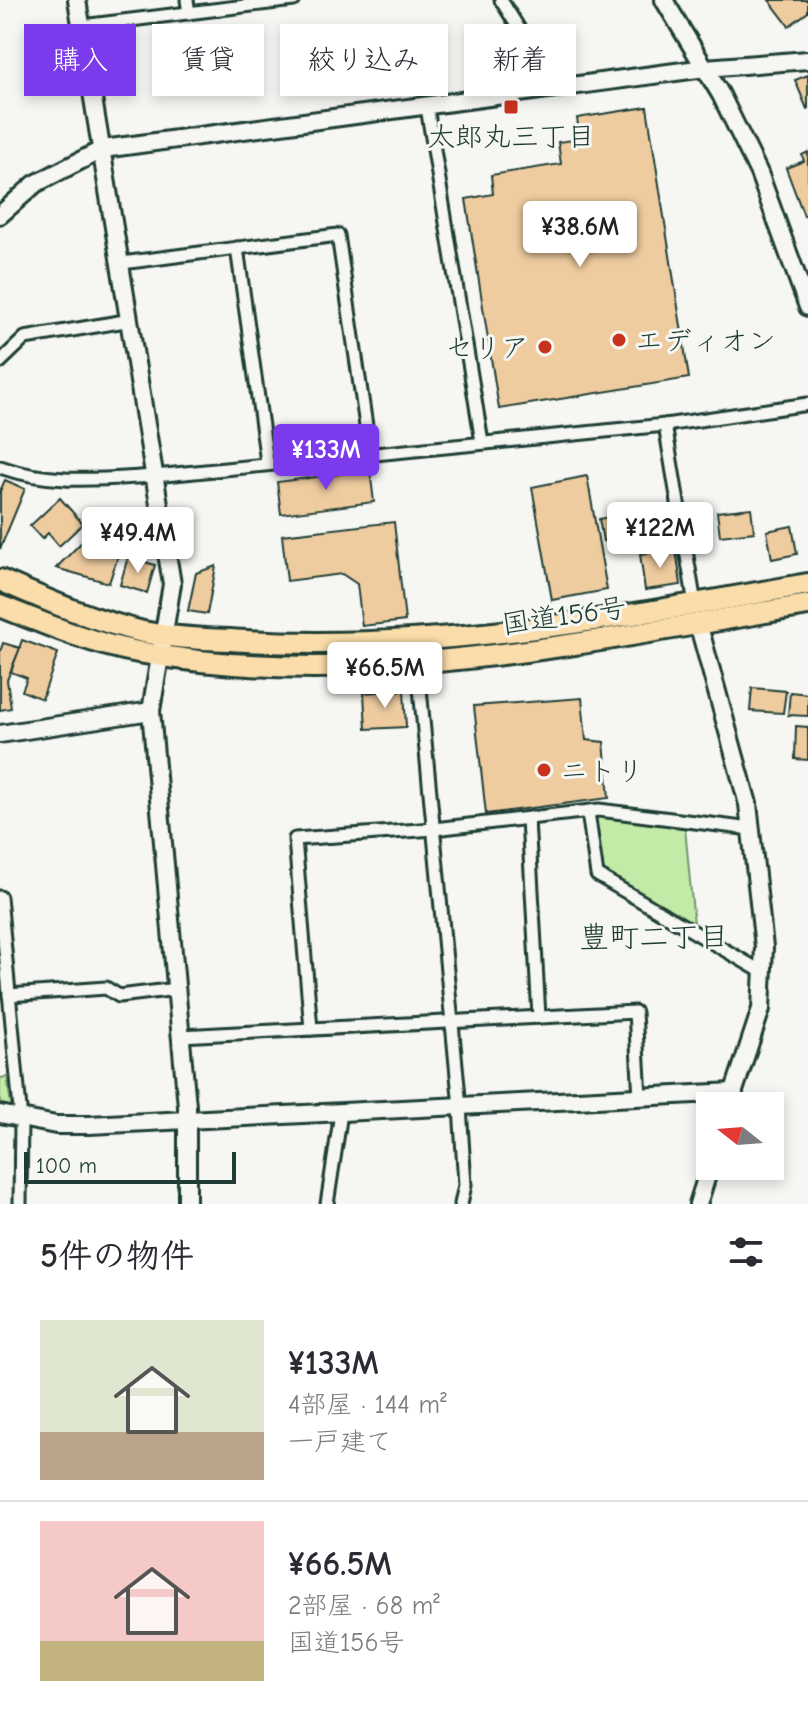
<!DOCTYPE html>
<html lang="ja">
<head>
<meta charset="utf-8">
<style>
  :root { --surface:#fff; --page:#f2f2f3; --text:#2b2b33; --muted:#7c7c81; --line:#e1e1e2; --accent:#7c3aed }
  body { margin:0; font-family:"Comic Neue","Klee One",sans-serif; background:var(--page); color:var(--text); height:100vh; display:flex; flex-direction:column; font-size:30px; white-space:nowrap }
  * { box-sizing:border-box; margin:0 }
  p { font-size:26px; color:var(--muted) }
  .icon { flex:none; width:44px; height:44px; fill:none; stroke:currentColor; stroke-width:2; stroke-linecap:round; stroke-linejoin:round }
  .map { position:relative; height:1204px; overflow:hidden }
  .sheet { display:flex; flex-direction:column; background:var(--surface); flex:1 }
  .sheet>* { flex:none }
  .top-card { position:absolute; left:24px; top:24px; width:760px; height:72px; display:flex; gap:16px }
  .needle { width:52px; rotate:287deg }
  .tools { position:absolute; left:696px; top:1092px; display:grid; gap:16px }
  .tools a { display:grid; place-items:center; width:88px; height:88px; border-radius:0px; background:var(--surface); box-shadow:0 4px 12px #0003; font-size:40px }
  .scale { position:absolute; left:24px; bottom:20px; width:212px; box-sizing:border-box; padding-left:8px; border:4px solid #1f3d34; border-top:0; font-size:22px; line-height:28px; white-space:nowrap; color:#1f3d34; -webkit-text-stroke:6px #f6f6f2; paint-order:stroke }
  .price { position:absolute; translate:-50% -68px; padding:0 18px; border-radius:8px; background:#fff; color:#222; font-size:26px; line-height:52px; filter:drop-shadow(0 2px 4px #0008) }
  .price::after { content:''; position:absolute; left:50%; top:48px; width:24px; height:18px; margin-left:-12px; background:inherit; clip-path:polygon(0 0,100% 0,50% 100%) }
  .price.current { background:var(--accent); color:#fff }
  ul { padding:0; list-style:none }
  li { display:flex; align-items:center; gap:24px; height:200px; padding:0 40px }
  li+li { border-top:2px solid var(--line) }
  li span { display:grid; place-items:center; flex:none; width:224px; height:160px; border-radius:0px; color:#555 }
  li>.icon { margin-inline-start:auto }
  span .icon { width:96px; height:96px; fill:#fffc; stroke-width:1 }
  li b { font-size:34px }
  h2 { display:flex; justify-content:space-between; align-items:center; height:96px; padding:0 40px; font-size:34px }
  .chip { padding:0 28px; border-radius:0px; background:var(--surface); box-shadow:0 4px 12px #0003; font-size:28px; line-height:72px }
  .chip.current { background:var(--accent); color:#fff }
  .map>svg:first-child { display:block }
  .green { fill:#c3eba7; stroke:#71946e; stroke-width:2 }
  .building { fill:#efcca0; stroke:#1f3d34; stroke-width:2 }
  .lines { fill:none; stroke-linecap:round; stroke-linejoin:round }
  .street-casing { stroke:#1f3d34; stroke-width:17 }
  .secondary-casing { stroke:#1f3d34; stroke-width:22 }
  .highway-casing { stroke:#1f3d34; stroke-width:26 }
  .street { stroke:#f6f6f2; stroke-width:11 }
  .secondary { stroke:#f6f6f2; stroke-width:16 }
  .highway { stroke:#fbddab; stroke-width:20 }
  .poi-dot { fill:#c8321e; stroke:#f6f6f2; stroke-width:3 }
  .labels { text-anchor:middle; stroke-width:6; stroke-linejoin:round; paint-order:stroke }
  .poi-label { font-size:28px; fill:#1f3d34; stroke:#f6f6f2; text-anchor:start }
  .street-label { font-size:28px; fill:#1f3d34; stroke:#f6f6f2 }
  .neighbourhood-label { font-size:30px; fill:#1f3d34; stroke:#f6f6f2 }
</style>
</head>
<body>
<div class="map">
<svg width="808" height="1204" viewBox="0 0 808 1204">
  <rect width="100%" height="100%" fill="#f6f6f2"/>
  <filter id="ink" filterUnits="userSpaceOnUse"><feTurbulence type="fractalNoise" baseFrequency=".0125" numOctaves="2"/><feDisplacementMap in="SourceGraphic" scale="16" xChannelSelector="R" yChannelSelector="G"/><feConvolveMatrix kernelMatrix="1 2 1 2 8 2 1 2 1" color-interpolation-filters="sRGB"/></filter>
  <g filter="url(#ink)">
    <g class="green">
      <path d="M593,815l92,13 9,96 -94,-51z"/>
      <path d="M7,1077l5,34 -12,-4v-29z"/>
    </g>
    <g class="building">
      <path d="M769,0h39v12l-19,14z"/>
      <path d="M808,75v33l-1,1 -12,-29z"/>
      <path d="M647,107l42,271 -190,31 -33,-210 27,-5 -2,-19 70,-11 -3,-22 22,-3 -3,-21z"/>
      <path d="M808,152v62l-4,2 -18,-48 18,-7 -2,-6z"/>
      <path d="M370,470l4,32 -93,12 -4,-32z"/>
      <path d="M587,476l20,114 -55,10 -20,-113z"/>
      <path d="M5,480l20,9 -25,60v-58z"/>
      <path d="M60,498l23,26 -24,22 -11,-13 -6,6 -12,-13z"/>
      <path d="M751,508l3,24 -34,4 -3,-24z"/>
      <path d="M629,513l4,23 -30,5 -4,-22z"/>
      <path d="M394,522l11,99 -43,5 -5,-42 -15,-10 -55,7 -5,-46z"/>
      <path d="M792,526l5,28 -25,5 -5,-28z"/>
      <path d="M92,532l31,9 -14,42 -53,-15z"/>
      <path d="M676,549l5,36 -36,5 -5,-36z"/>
      <path d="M128,557l27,8 -8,28 -27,-8z"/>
      <path d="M216,566l-9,48 -19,-3 8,-38z"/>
      <path d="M22,640l36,13 -16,46 -20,-8 5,-13 -16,-6z"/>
      <path d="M3,643l17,5 -13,32 4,28 -11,2v-58z"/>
      <path d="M752,688l34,3 -3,22 -33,-2z"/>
      <path d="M404,690l2,37 -40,2 -2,-36z"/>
      <path d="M790,692l18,2v22l-20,-1z"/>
      <path d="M582,698l4,42 18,2 5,56 -123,16 -12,-108z"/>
      <path d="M796,726l12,1v33l-13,-1z"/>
    </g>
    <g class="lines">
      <g class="street-casing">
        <g id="street">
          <path d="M187,0l2,13"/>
          <path d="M501,0l55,88"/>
          <path d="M82,26l212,-26"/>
          <path d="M427,107l55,335"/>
          <path d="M237,248l30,214"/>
          <path d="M122,263l216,-28 32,218"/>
          <path d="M0,362l25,-24 106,-18"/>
          <path d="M665,425l30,179"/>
          <path d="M0,467c51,18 102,12 155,9l510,-51 143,-21"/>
          <path d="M417,657l43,450 5,78 -4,19"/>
          <path d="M588,812l9,63 167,98"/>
          <path d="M528,819l11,198"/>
          <path d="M0,897l21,223 -1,84"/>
          <path d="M9,995l97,-7 13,8 58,-7"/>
          <path d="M311,1029l-16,-190 139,-10 165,-19 152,19"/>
          <path d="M181,1036l454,-24 5,85"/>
          <path d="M327,1204l14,-91"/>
        </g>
      </g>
      <g class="secondary-casing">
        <g id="secondary">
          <path d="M664,0l57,95 38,78 49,134"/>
          <path d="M0,215l35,-31 68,-35 602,-81 103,-8"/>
          <path d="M698,623l50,181 16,143 -3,62 -32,97"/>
          <path d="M151,711l36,395v98"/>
          <path d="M0,734l151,-23 21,-127 -95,-584"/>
          <path d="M0,1114l56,11h33l645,-33"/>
          <path d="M698,1204l12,-38"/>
        </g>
      </g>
      <g class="highway-casing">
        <g id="highway">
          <path d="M0,580c46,20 94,41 143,52 33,7 69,7 103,9 188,11 378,-24 562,-57"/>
          <path d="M0,606c43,17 92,38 138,46 223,41 450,-11 670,-47"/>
        </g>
      </g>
      <use href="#street" class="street"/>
      <use href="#secondary" class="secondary"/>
      <use href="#highway" class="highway"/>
    </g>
  </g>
  <g class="poi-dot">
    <rect x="503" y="99" width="16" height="16" rx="4"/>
    <circle cx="619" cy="340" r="8"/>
    <circle cx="545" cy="347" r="8"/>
    <circle cx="544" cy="770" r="8"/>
  </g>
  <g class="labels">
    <g class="poi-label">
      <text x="511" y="146" text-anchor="middle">太郎丸三丁目</text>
      <text x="635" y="350">エディオン</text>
      <text x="529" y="357" text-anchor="end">セリア</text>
      <text x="560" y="780">ニトリ</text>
    </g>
    <g class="street-label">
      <text transform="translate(564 615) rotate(-8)" y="10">国道156号</text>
    </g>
    <g class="neighbourhood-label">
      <text x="654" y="947">豊町二丁目</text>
    </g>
  </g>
</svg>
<div class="tools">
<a><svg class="needle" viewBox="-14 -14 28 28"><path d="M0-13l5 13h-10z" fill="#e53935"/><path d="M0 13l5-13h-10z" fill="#7c7c81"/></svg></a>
</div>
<div class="scale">100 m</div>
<b class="price" style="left:580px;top:269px">¥38.6M</b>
<b class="price current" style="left:326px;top:492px">¥133M</b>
<b class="price" style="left:660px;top:570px">¥122M</b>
<b class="price" style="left:138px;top:575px">¥49.4M</b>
<b class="price" style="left:385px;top:710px">¥66.5M</b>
<div class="top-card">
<a class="chip current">購入</a>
<a class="chip">賃貸</a>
<a class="chip">絞り込み</a>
<a class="chip">新着</a>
</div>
</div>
<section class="sheet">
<h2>5件の物件<svg class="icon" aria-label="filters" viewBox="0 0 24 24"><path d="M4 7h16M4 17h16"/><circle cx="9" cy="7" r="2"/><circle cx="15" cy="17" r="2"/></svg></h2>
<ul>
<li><span style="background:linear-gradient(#dfe7d0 70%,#b9a48a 0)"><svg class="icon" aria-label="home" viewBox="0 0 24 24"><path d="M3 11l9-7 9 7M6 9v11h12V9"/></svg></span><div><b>¥133M</b><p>4部屋 · 144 m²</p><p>一戸建て</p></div></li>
<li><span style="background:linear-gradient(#f6c9c9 75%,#c2b280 0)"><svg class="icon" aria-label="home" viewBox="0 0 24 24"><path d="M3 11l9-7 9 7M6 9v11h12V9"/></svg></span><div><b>¥66.5M</b><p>2部屋 · 68 m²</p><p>国道156号</p></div></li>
</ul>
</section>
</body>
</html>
